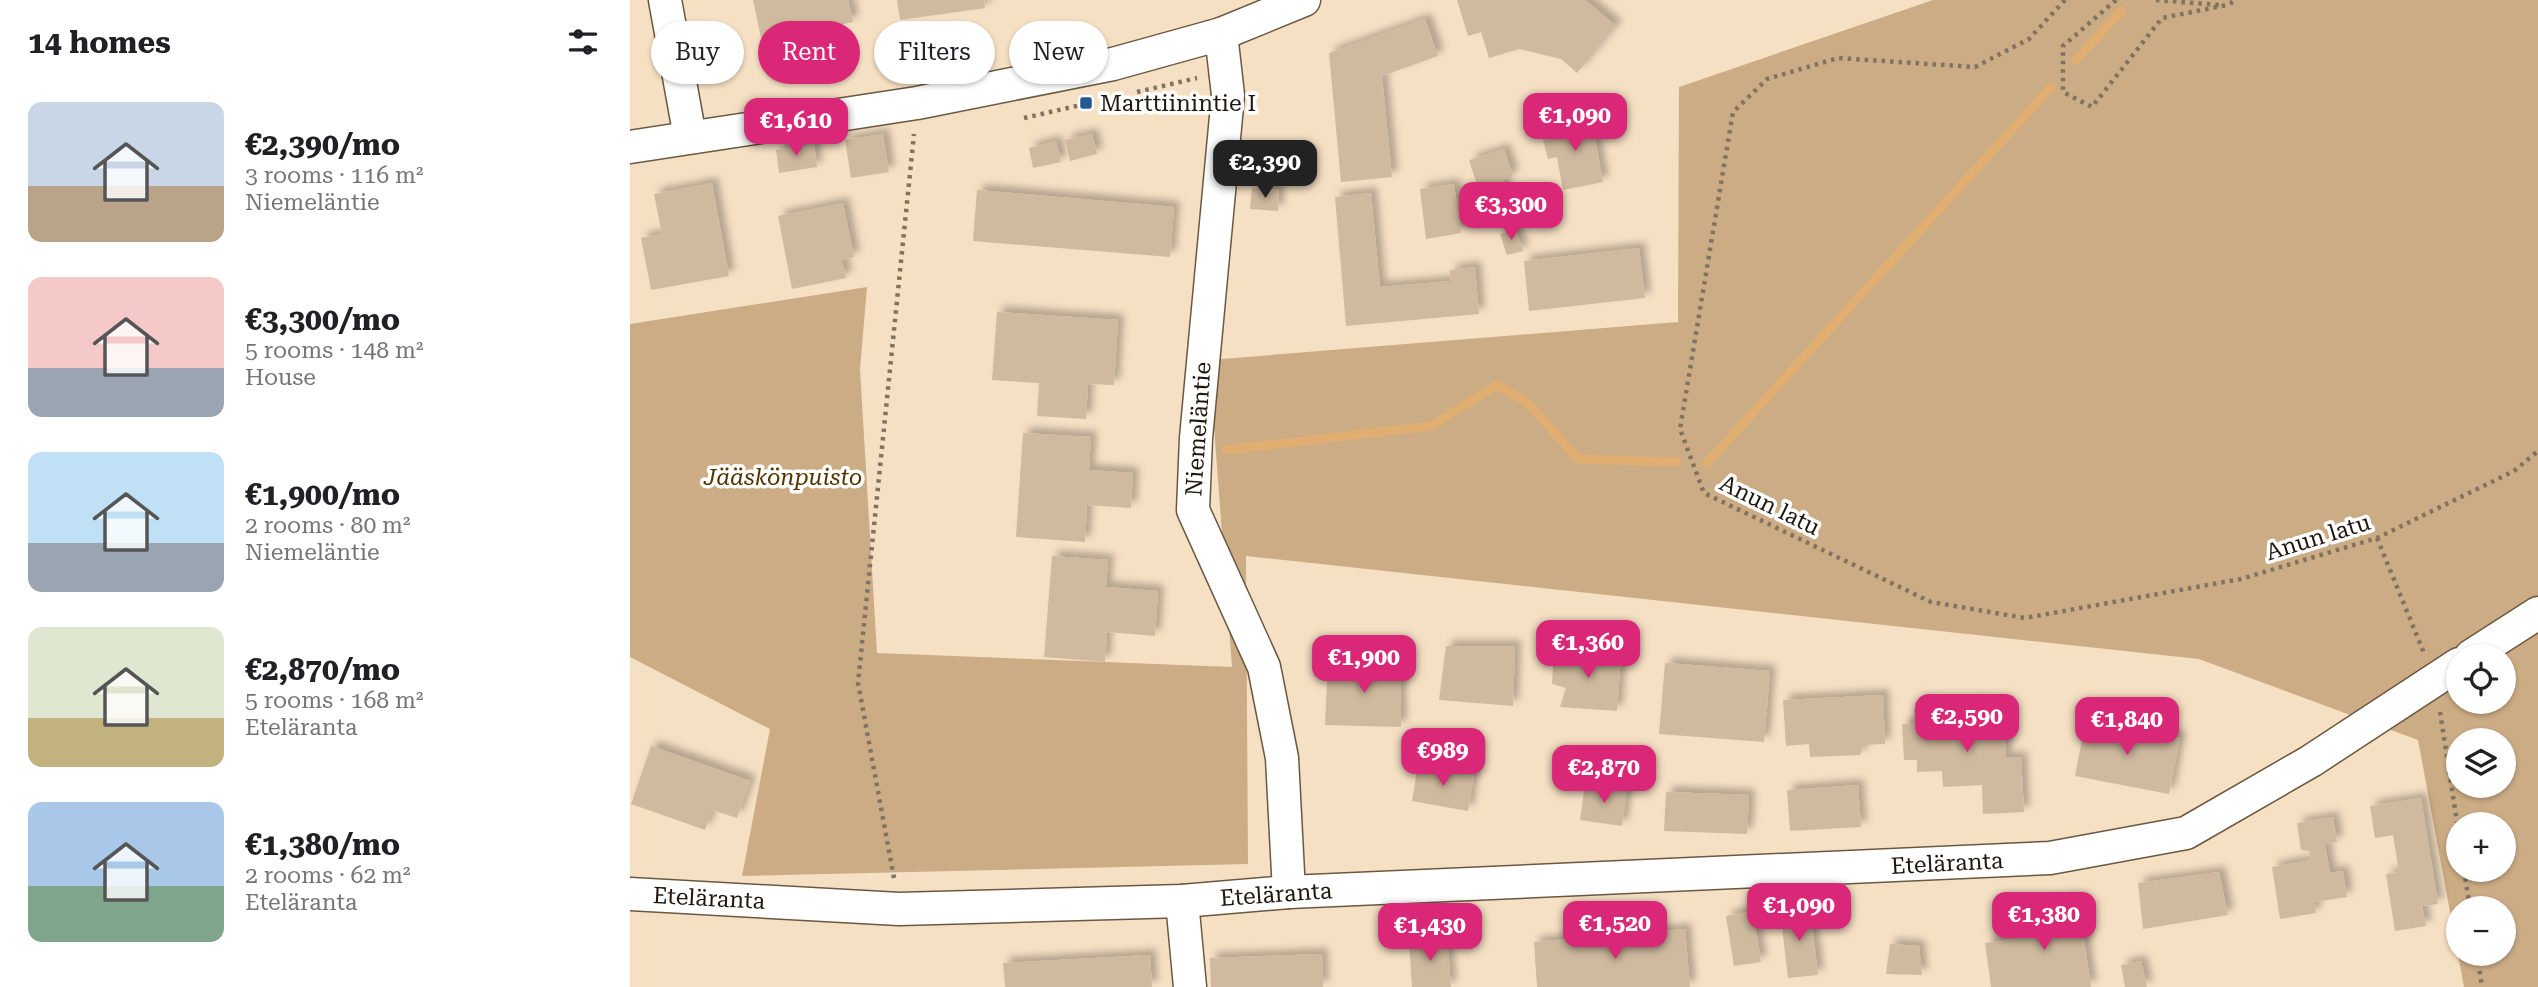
<!DOCTYPE html>
<html lang="en">
<head>
<meta charset="utf-8">
<style>
  :root { --surface:#fff; --page:#f2f2f2; --text:#202124; --muted:#757577; --accent:#db2777 }
  body { margin:0; font-family:"Roboto Serif",serif; background:var(--page); color:var(--text); height:100vh; display:flex; flex-direction:column; font-size:26px; white-space:nowrap }
  * { box-sizing:border-box; margin:0 }
  p { font-size:23px; color:var(--muted) }
  .icon { flex:none; width:38px; height:38px; fill:none; stroke:currentColor; stroke-width:2; stroke-linecap:round; stroke-linejoin:round }
  .map { position:relative; flex:1; overflow:hidden }
  .drawer { display:flex; flex-direction:column; background:var(--surface); width:630px }
  .drawer>* { flex:none }
  .guide { position:absolute; left:21px; top:21px; width:665px; height:63px; display:flex; gap:14px }
  .buttons { position:absolute; left:1816px; top:644px; display:grid; gap:14px }
  .buttons a { display:grid; place-items:center; width:70px; height:70px; border-radius:50%; background:var(--surface); box-shadow:0 2px 5px #0004; font-size:35px }
  .price { position:absolute; translate:-50% -60px; padding:0 16px; border-radius:14px; background:var(--accent); color:#fff; font-size:23px; line-height:46px; filter:drop-shadow(0 2px 4px #0008) }
  .price::after { content:''; position:absolute; left:50%; top:42px; width:21px; height:16px; margin-left:-10px; background:inherit; clip-path:polygon(0 0,100% 0,50% 100%) }
  .price.current { background:#222; color:#fff }
  ul { padding:0; list-style:none }
  li { display:flex; align-items:center; gap:21px; height:175px; padding:0 28px }
  li span { display:grid; place-items:center; flex:none; width:196px; height:140px; border-radius:14px; color:#555 }
  li>.icon { margin-inline-start:auto }
  span .icon { width:84px; height:84px; fill:#fffc; stroke-width:1 }
  li b { font-size:30px }
  h2 { display:flex; justify-content:space-between; align-items:center; height:84px; padding:0 28px; font-size:30px }
  .tag { padding:0 24px; border-radius:32px; background:var(--surface); box-shadow:0 2px 5px #0004; font-size:24px; line-height:63px }
  .tag.current { background:var(--accent); color:#fff }
  main { display:flex; flex:1; min-height:0 }
  .map>svg:first-child { display:block }
  .green { fill:#ccac85; fill-rule:evenodd }
  .lines { fill:none; stroke-linecap:round; stroke-linejoin:round }
  .stream { stroke:#dfae70; stroke-width:9 }
  .building { fill:#d0ba9f; filter:url(#shadow) }
  .minor-casing { stroke:#6b5840; stroke-width:35 }
  .path { stroke:#817361; stroke-width:4.5; stroke-dasharray:3.5 5; stroke-linecap:butt }
  .minor { stroke:#fff; stroke-width:32 }
  .poi-dot { fill:#245a92; stroke:#fff; stroke-width:2.5 }
  .labels { text-anchor:middle; stroke-width:7; stroke-linejoin:round; paint-order:stroke }
  .poi-label { font-size:23px; fill:#1f170d; stroke:#fff; text-anchor:start }
  .street-label { font-size:23px; fill:#1f170d; stroke:#fff }
  .park-label { font-size:23px; font-style:italic; fill:#533300; stroke:#fff }
</style>
</head>
<body>
<main>
<section class="drawer">
<h2>14 homes<svg class="icon" aria-label="filters" viewBox="0 0 24 24"><path d="M4 7h16M4 17h16"/><circle cx="9" cy="7" r="2"/><circle cx="15" cy="17" r="2"/></svg></h2>
<ul>
<li><span style="background:linear-gradient(#c9d6e8 60%,#b9a48a 0)"><svg class="icon" aria-label="home" viewBox="0 0 24 24"><path d="M3 11l9-7 9 7M6 9v11h12V9"/></svg></span><div><b>€2,390/mo</b><p>3 rooms · 116 m²</p><p>Niemeläntie</p></div></li>
<li><span style="background:linear-gradient(#f6c9c9 65%,#9aa5b1 0)"><svg class="icon" aria-label="home" viewBox="0 0 24 24"><path d="M3 11l9-7 9 7M6 9v11h12V9"/></svg></span><div><b>€3,300/mo</b><p>5 rooms · 148 m²</p><p>House</p></div></li>
<li><span style="background:linear-gradient(#bfe0f5 65%,#9aa5b1 0)"><svg class="icon" aria-label="home" viewBox="0 0 24 24"><path d="M3 11l9-7 9 7M6 9v11h12V9"/></svg></span><div><b>€1,900/mo</b><p>2 rooms · 80 m²</p><p>Niemeläntie</p></div></li>
<li><span style="background:linear-gradient(#dfe7d0 65%,#c2b280 0)"><svg class="icon" aria-label="home" viewBox="0 0 24 24"><path d="M3 11l9-7 9 7M6 9v11h12V9"/></svg></span><div><b>€2,870/mo</b><p>5 rooms · 168 m²</p><p>Eteläranta</p></div></li>
<li><span style="background:linear-gradient(#a9c7e8 60%,#7fa58c 0)"><svg class="icon" aria-label="home" viewBox="0 0 24 24"><path d="M3 11l9-7 9 7M6 9v11h12V9"/></svg></span><div><b>€1,380/mo</b><p>2 rooms · 62 m²</p><p>Eteläranta</p></div></li>
</ul>
</section>
<div class="map">
<svg width="1908" height="987" viewBox="0 0 1908 987">
  <defs>
    <filter id="shadow"><feDropShadow dx="6" dy="-6" stdDeviation="3.5" flood-color="#0004"/></filter>
  </defs>
  <rect width="100%" height="100%" fill="#f6e0c4"/>
  <path class="green" d="M1303,0h605v987h-74l-46,-247 -219,-81 -953,-103 2,308 -506,12 28,-147 -140,-72v-333l237,-37 -7,82 17,284 355,14 -23,-307 469,-38 1,-235zM1829,656h45v46h-45zM1829,740h45v46h-45zM1829,824h45v46h-45zM1829,908h45v46h-45z"/>
  <g class="lines">
    <g class="stream">
      <path d="M1446,60l45,-49"/>
      <path d="M596,450l205,-24 66,-41 31,18 50,56 99,3"/>
      <path d="M1077,463l344,-376"/>
    </g>
  </g>
  <g class="building">
    <path d="M123,0h95l5,22 -91,20z"/>
    <path d="M267,0h87l1,8 -85,12z"/>
    <path d="M827,0h128l31,26 -39,47 -16,-14 -42,-10 -30,9 -8,-26 -13,4z"/>
    <path d="M795,19l13,37 -56,20 10,101 -51,5 -12,-129z"/>
    <path d="M961,116l12,66 -40,8 -6,-33 -9,2 -5,-19 10,-2 -3,-14z"/>
    <path d="M253,134l6,38 -38,6 -6,-38z"/>
    <path d="M462,134l5,20 -27,7 -5,-21z"/>
    <path d="M426,141l5,21 -28,6 -4,-20z"/>
    <path d="M184,144l3,23 -38,6 -3,-23z"/>
    <path d="M874,149l9,27 -10,4 10,36 -24,6 -20,-62z"/>
    <path d="M82,183l17,93 -78,14 -10,-52 21,-4 -8,-40z"/>
    <path d="M824,184l7,49 -35,6 -6,-50z"/>
    <path d="M622,188l27,2 -1,21 -28,-2z"/>
    <path d="M347,190l197,17 -4,50 -197,-16z"/>
    <path d="M741,193l9,94 71,-6 -1,-11 25,-3 4,47 -133,12 -11,-129z"/>
    <path d="M213,203l11,54 -12,3 4,18 -54,11 -14,-73z"/>
    <path d="M886,230l7,21 -16,4 -7,-21z"/>
    <path d="M1009,248l6,50 -116,13 -5,-50z"/>
    <path d="M367,312l121,8 -4,65 -26,-1 -2,35 -49,-3 2,-33 -47,-3z"/>
    <path d="M393,433l68,4 -2,33 44,3 -2,35 -44,-3 -2,37 -69,-5z"/>
    <path d="M422,556l56,4 -2,27 52,4 -3,45 -48,-4 -2,30 -61,-5z"/>
    <path d="M816,646h69l-2,60 -74,-6z"/>
    <path d="M924,651l67,5 -4,55 -57,-4 6,-19 -14,-4z"/>
    <path d="M698,663h72l1,64 -76,-2z"/>
    <path d="M1035,663l105,8 -6,71 -105,-8z"/>
    <path d="M1253,695l2,49 -21,1 -4,10 -50,2 -1,-13 -23,2 -3,-46z"/>
    <path d="M1356,705l1,16 17,-1 2,38 15,-1 3,55 -41,2 -1,-29 -39,2 -1,-16 -25,1v-12h-13l-2,-36 13,-1 -1,-14z"/>
    <path d="M1456,719l94,19 -11,56 -94,-18z"/>
    <path d="M21,746l99,35 -13,37 -25,-8 -7,20 -74,-26z"/>
    <path d="M788,765l56,9 -6,37 -56,-10z"/>
    <path d="M955,784l42,6 -5,36 -42,-6z"/>
    <path d="M1228,785l3,42 -71,4 -3,-41z"/>
    <path d="M1036,792l83,3 -2,39 -83,-3z"/>
    <path d="M1791,798l17,106 -16,2 4,20 -31,5 -9,-57 13,-2 -6,-37 -18,3 -5,-32z"/>
    <path d="M1703,817l4,25 -12,2 5,29 13,-2 4,26 -33,5 2,11 -36,6 -8,-52 39,-7 -2,-9 -8,-1 -4,-27z"/>
    <path d="M1589,872l9,43 -85,14 -5,-46z"/>
    <path d="M1448,899l13,88h-100l-6,-44 54,-8 -4,-30z"/>
    <path d="M1180,907l8,68 -30,3 -8,-68z"/>
    <path d="M1123,911l8,51 -27,4 -8,-50z"/>
    <path d="M1055,929l5,58h-153l-3,-45z"/>
    <path d="M817,938l4,49h-39l-3,-47z"/>
    <path d="M1260,944l29,2 3,29 -36,-1z"/>
    <path d="M692,954l1,33h-112l-1,-29z"/>
    <path d="M520,955l2,32h-147l-2,-24z"/>
    <path d="M1511,961l6,26h-22l-4,-22z"/>
  </g>
  <g class="lines">
    <g class="minor-casing">
      <g id="minor">
        <path d="M35,0l25,137"/>
        <path d="M591,34l7,61 -32,343 -3,72 71,157 18,91 7,134"/>
        <path d="M0,147l287,-44 196,-39 108,-30 83,-34"/>
        <path d="M1841,656l67,-43"/>
        <path d="M0,894l269,15 283,-8 107,-9 761,-34 136,-25 125,-72 148,-97"/>
        <path d="M552,901l8,86"/>
      </g>
    </g>
    <g class="path">
      <path d="M1435,0l-36,39 -54,28 -137,-9 -71,21 -34,33 -53,317 24,64 227,109 94,16 216,-39 136,-41 137,-67 24,-20"/>
      <path d="M1486,0l-53,46v46l29,15 70,-89 65,-13 10,-5"/>
      <path d="M1526,0l63,5"/>
      <path d="M507,92l60,-14"/>
      <path d="M394,118l70,-16"/>
      <path d="M1747,538l47,115"/>
      <path d="M1810,712l19,123"/>
      <path d="M1834,870l6,38"/>
      <path d="M264,878l-36,-195 56,-549"/>
      <path d="M1847,954l5,33"/>
    </g>
    <use href="#minor" class="minor"/>
  </g>
  <rect class="poi-dot" x="449" y="96" width="14" height="14" rx="3.5"/>
  <g class="labels">
    <g class="poi-label">
      <text x="470" y="111">Marttiinintie I</text>
    </g>
    <g class="street-label">
      <text transform="translate(568 429) rotate(-86)" y="8">Niemeläntie</text>
      <text transform="translate(1140 505) rotate(26)" y="8">Anun latu</text>
      <text transform="translate(1688 537) rotate(-17)" y="8">Anun latu</text>
      <text transform="translate(1317 863) rotate(-3)" y="8">Eteläranta</text>
      <text transform="translate(646 894) rotate(-4)" y="8">Eteläranta</text>
      <text transform="translate(79 898) rotate(3)" y="8">Eteläranta</text>
    </g>
    <g class="park-label">
      <text x="153" y="485">Jääskönpuisto</text>
    </g>
  </g>
</svg>
<div class="buttons">
<a><svg class="icon" aria-label="locate" viewBox="0 0 24 24"><circle cx="12" cy="12" r="6"/><path d="M12 2v4M12 18v4M2 12h4M18 12h4"/></svg></a>
<a><svg class="icon" aria-label="layers" viewBox="0 0 24 24"><path d="M12 4l9 5-9 5-9-5zM3 14l9 5 9-5"/></svg></a>
<a>+</a>
<a>−</a>
</div>
<b class="price" style="left:945px;top:153px">€1,090</b>
<b class="price" style="left:166px;top:158px">€1,610</b>
<b class="price current" style="left:635px;top:200px">€2,390</b>
<b class="price" style="left:881px;top:242px">€3,300</b>
<b class="price" style="left:958px;top:680px">€1,360</b>
<b class="price" style="left:734px;top:695px">€1,900</b>
<b class="price" style="left:1337px;top:754px">€2,590</b>
<b class="price" style="left:1497px;top:757px">€1,840</b>
<b class="price" style="left:813px;top:788px">€989</b>
<b class="price" style="left:974px;top:805px">€2,870</b>
<b class="price" style="left:1169px;top:943px">€1,090</b>
<b class="price" style="left:1414px;top:952px">€1,380</b>
<b class="price" style="left:985px;top:961px">€1,520</b>
<b class="price" style="left:800px;top:963px">€1,430</b>
<div class="guide">
<a class="tag">Buy</a>
<a class="tag current">Rent</a>
<a class="tag">Filters</a>
<a class="tag">New</a>
</div>
</div>
</main>
</body>
</html>
